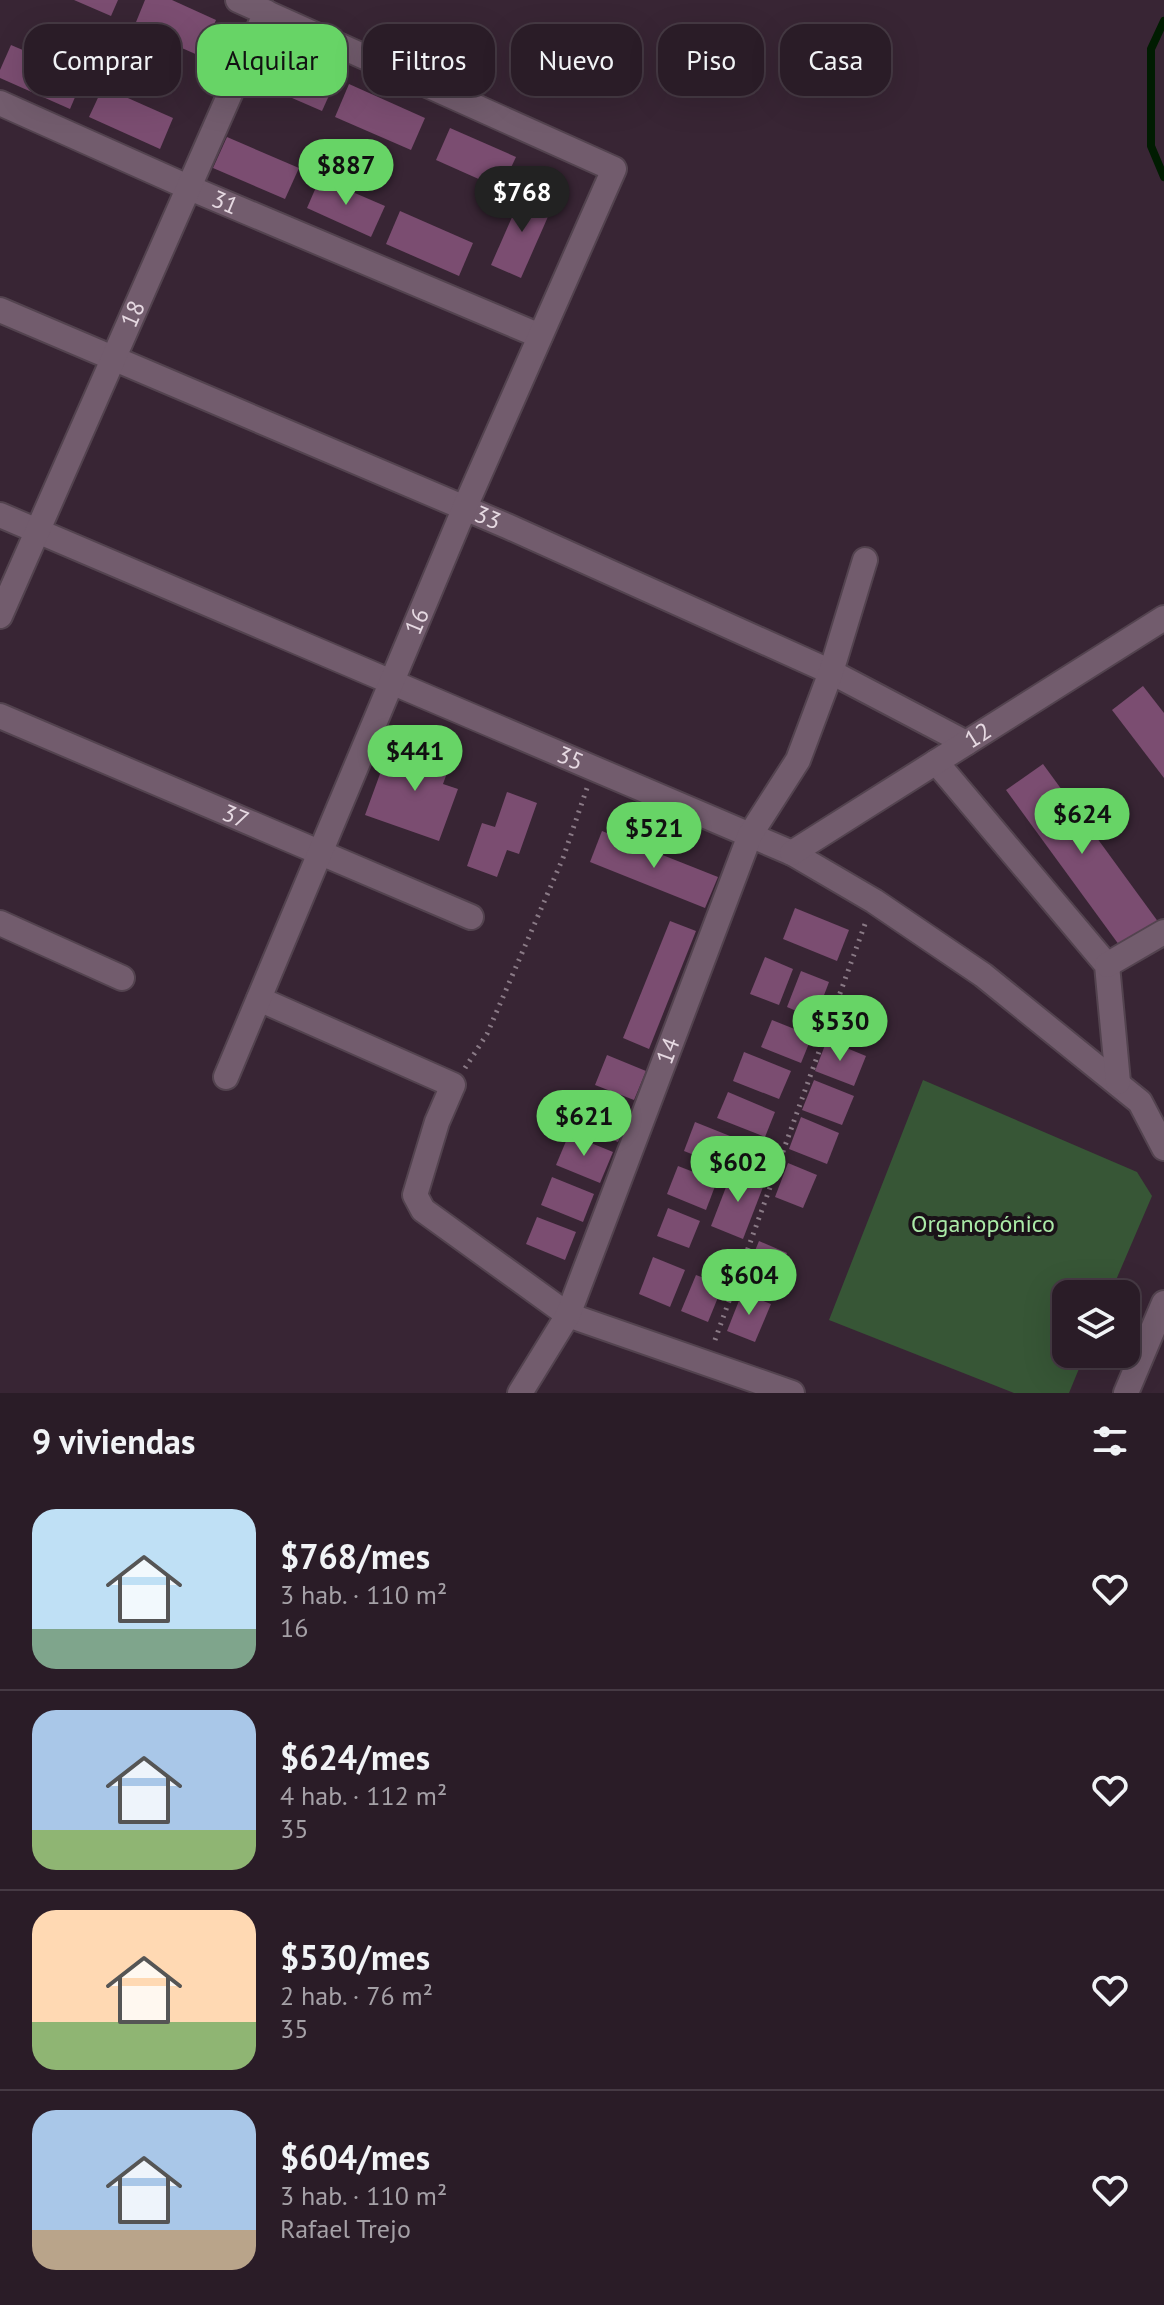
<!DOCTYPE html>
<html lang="es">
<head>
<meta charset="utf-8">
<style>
  :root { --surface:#2a1c27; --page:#32252f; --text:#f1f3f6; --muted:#a5a1a7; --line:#463a44; --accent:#67d466 }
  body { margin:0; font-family:"PT Sans",sans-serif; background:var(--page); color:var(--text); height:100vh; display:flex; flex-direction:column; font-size:30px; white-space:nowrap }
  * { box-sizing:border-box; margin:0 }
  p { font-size:26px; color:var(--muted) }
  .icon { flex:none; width:44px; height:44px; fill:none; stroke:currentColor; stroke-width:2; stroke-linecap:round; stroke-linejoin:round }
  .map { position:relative; height:1393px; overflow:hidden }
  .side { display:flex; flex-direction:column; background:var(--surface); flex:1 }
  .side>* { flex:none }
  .hud { position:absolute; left:24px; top:24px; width:1116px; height:72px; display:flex; gap:16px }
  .tools { position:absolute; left:1052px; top:1280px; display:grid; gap:16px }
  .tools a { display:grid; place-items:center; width:88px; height:88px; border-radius:16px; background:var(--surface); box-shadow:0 8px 32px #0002,0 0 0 2px var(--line); font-size:40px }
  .price { position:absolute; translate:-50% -68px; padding:0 18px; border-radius:28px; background:var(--accent); color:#111; font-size:26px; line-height:52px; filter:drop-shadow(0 2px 4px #0008) }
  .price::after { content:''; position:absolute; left:50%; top:48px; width:24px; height:18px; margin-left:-12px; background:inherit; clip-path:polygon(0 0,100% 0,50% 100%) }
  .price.on { background:#222; color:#fff }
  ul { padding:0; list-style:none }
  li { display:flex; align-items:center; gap:24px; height:200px; padding:0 32px }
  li+li { border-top:2px solid var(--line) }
  li span { display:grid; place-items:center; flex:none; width:224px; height:160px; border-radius:24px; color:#555 }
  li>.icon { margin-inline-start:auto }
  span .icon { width:96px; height:96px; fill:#fffc; stroke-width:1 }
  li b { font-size:34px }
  h2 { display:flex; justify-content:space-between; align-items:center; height:96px; padding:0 32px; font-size:34px }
  .pill { padding:0 28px; border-radius:24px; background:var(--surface); box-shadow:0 8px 32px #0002,0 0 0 2px var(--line); font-size:28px; line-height:72px }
  .pill.on { background:var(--accent); color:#111 }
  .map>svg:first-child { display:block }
  .green { fill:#375636 }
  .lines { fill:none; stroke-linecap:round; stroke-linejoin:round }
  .stream { stroke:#001c01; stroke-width:8 }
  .building { fill:#7b4d71 }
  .minor-casing { stroke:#53434f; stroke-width:28 }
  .path { stroke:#8a7a86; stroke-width:5; stroke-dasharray:2 6; stroke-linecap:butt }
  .minor { stroke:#725c6d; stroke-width:24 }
  .labels { text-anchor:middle; stroke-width:8; stroke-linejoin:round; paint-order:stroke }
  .street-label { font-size:24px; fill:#e6d9e2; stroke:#1a1218 }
  .park-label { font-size:24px; fill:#abeba8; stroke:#1a1218 }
</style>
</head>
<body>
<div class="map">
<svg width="1164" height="1393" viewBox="0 0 1164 1393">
  <rect width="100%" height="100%" fill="#382534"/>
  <path class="green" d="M923,1080l214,92 15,24 -42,98h-44v60h19l-16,39h-55l-185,-73z"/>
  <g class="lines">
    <path class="stream" d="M1164,21l-13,28v97l13,31"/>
  </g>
  <g class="building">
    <path d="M74,0h44l-7,16z"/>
    <path d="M145,0h27l44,20 -16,36 -66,-29z"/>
    <path d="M11,45l73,31 -14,33 -70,-31v-8z"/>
    <path d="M267,50l69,30 -14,31 -69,-30z"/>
    <path d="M349,84l76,34 -14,32 -76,-33z"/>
    <path d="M103,87l70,31 -13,31 -71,-32z"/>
    <path d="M450,128l66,29 -15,32 -65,-29z"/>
    <path d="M227,137l72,31 -14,31 -72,-31z"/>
    <path d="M320,178l65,28 -14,31 -64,-29z"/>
    <path d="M524,190l30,13 -33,75 -30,-13z"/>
    <path d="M400,211l73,32 -14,33 -73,-32z"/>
    <path d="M1143,686l21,27v65l-52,-68z"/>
    <path d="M408,743l44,16 -9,25 15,5 -19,52 -74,-26 19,-52 14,5z"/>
    <path d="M1043,764l116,159 -37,26 -116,-159z"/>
    <path d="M507,792l30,11 -18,51 -12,-4 -10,27 -30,-11 15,-43 13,4z"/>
    <path d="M602,831l116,46 -13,31 -115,-46z"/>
    <path d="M795,908l54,22 -12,31 -54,-22z"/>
    <path d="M670,921l26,10 -47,118 -26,-11z"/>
    <path d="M765,957l28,12 -14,36 -29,-11z"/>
    <path d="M801,971l28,11 -14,37 -28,-12z"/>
    <path d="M772,1020l40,16 -11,27 -40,-16z"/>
    <path d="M827,1040l39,16 -12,30 -39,-15z"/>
    <path d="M744,1052l47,19 -12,28 -46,-18z"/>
    <path d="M607,1055l39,16 -12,29 -39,-15z"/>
    <path d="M814,1080l40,16 -12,29 -40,-15z"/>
    <path d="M728,1092l47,20 -10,25 -48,-19z"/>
    <path d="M587,1096l43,16 -12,30 -43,-17z"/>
    <path d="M801,1117l38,16 -12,31 -38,-15z"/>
    <path d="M695,1122l40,16 -11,29 -40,-16z"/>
    <path d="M569,1134l44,18 -13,31 -44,-18z"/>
    <path d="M788,1163l29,12 -14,33 -28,-11z"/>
    <path d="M678,1166l39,15 -11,29 -39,-16z"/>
    <path d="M733,1169l32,13 -22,57 -32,-13z"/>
    <path d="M552,1177l42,17 -11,28 -42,-17z"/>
    <path d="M668,1208l32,13 -11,27 -32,-12z"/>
    <path d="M537,1217l39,15 -11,28 -39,-16z"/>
    <path d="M759,1241l28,12 -13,34 -29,-12z"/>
    <path d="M653,1257l32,13 -15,37 -31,-13z"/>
    <path d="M696,1275l27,10 -15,37 -27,-11z"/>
    <path d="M742,1293l29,11 -16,38 -28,-11z"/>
  </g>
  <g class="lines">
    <g class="minor-casing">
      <g id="minor">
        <path id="s1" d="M0,103l190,85 350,148"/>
        <path id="s2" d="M0,310l507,216 324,146 135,71"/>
        <path id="s3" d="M0,515l792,338 82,48 109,74 157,127 24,46"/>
        <path id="s4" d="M0,616l266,-604"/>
        <path id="s5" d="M0,716l471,201"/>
        <path d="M936,762l171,203 11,117"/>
        <path id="s6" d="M792,853l372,-235"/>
        <path d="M0,923l122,55"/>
        <path d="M1107,965l57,-33"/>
        <path d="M259,999l194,86 -16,37 -22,73 8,15 145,105 224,78"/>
        <path id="s7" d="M226,1077l239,-570 149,-338 -376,-169"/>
        <path id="s8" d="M520,1393l48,-78 182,-480 48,-75 33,-88 34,-112"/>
        <path d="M1126,1393l38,-90"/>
      </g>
    </g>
    <g class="path">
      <path d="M465,1068l22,-34 76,-176 24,-70"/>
      <path d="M715,1340l150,-416"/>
    </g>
    <use href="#minor" class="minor"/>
  </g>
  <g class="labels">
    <g class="street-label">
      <text dy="8" stroke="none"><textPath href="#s1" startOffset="246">31</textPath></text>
      <text dy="8" stroke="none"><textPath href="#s4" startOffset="330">18</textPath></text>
      <text dy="8" stroke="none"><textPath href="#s2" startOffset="530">33</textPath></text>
      <text dy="8" stroke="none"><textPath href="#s7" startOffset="494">16</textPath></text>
      <text dy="8" stroke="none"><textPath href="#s6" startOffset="220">12</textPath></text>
      <text dy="8" stroke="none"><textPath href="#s3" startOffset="620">35</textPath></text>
      <text dy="8" stroke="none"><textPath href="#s5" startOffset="256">37</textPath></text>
      <text dy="8" stroke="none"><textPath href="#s8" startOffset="374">14</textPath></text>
    </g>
    <g class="park-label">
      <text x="983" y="1232">Organopónico</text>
    </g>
  </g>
</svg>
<div class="tools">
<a><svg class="icon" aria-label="layers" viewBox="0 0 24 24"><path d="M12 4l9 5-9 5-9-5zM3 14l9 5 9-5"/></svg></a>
</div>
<b class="price" style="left:346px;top:207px">$887</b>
<b class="price on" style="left:522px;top:234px">$768</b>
<b class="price" style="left:415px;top:793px">$441</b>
<b class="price" style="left:1082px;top:856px">$624</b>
<b class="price" style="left:654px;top:870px">$521</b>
<b class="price" style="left:840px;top:1063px">$530</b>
<b class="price" style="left:584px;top:1158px">$621</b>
<b class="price" style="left:738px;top:1204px">$602</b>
<b class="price" style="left:749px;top:1317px">$604</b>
<div class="hud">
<a class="pill">Comprar</a>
<a class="pill on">Alquilar</a>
<a class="pill">Filtros</a>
<a class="pill">Nuevo</a>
<a class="pill">Piso</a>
<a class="pill">Casa</a>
</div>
</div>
<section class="side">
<h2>9 viviendas<svg class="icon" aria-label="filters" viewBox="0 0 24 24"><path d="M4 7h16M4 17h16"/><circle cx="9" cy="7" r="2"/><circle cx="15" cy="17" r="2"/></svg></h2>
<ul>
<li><span style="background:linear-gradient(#bfe0f5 75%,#7fa58c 0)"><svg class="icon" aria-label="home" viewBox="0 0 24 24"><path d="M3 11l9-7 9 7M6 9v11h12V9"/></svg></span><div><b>$768/mes</b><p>3 hab. · 110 m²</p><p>16</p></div><svg class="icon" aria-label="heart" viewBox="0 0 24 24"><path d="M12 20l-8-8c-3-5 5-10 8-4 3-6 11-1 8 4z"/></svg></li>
<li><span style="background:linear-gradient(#a9c7e8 75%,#8fb573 0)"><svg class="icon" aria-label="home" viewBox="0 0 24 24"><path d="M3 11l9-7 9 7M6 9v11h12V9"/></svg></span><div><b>$624/mes</b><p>4 hab. · 112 m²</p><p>35</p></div><svg class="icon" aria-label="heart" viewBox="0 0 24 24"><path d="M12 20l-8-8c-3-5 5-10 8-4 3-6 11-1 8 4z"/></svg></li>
<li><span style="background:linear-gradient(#ffd9b3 70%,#8fb573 0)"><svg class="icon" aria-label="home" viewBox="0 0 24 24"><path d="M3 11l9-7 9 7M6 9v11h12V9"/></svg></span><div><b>$530/mes</b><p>2 hab. · 76 m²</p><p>35</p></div><svg class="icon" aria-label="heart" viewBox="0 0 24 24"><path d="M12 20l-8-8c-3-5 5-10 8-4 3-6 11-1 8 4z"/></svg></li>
<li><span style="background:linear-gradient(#a9c7e8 75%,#b9a48a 0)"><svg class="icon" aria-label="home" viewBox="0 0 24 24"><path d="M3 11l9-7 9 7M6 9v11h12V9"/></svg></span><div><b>$604/mes</b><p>3 hab. · 110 m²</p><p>Rafael Trejo</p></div><svg class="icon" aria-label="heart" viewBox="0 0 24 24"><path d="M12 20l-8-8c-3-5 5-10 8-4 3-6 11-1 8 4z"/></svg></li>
</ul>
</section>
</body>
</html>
